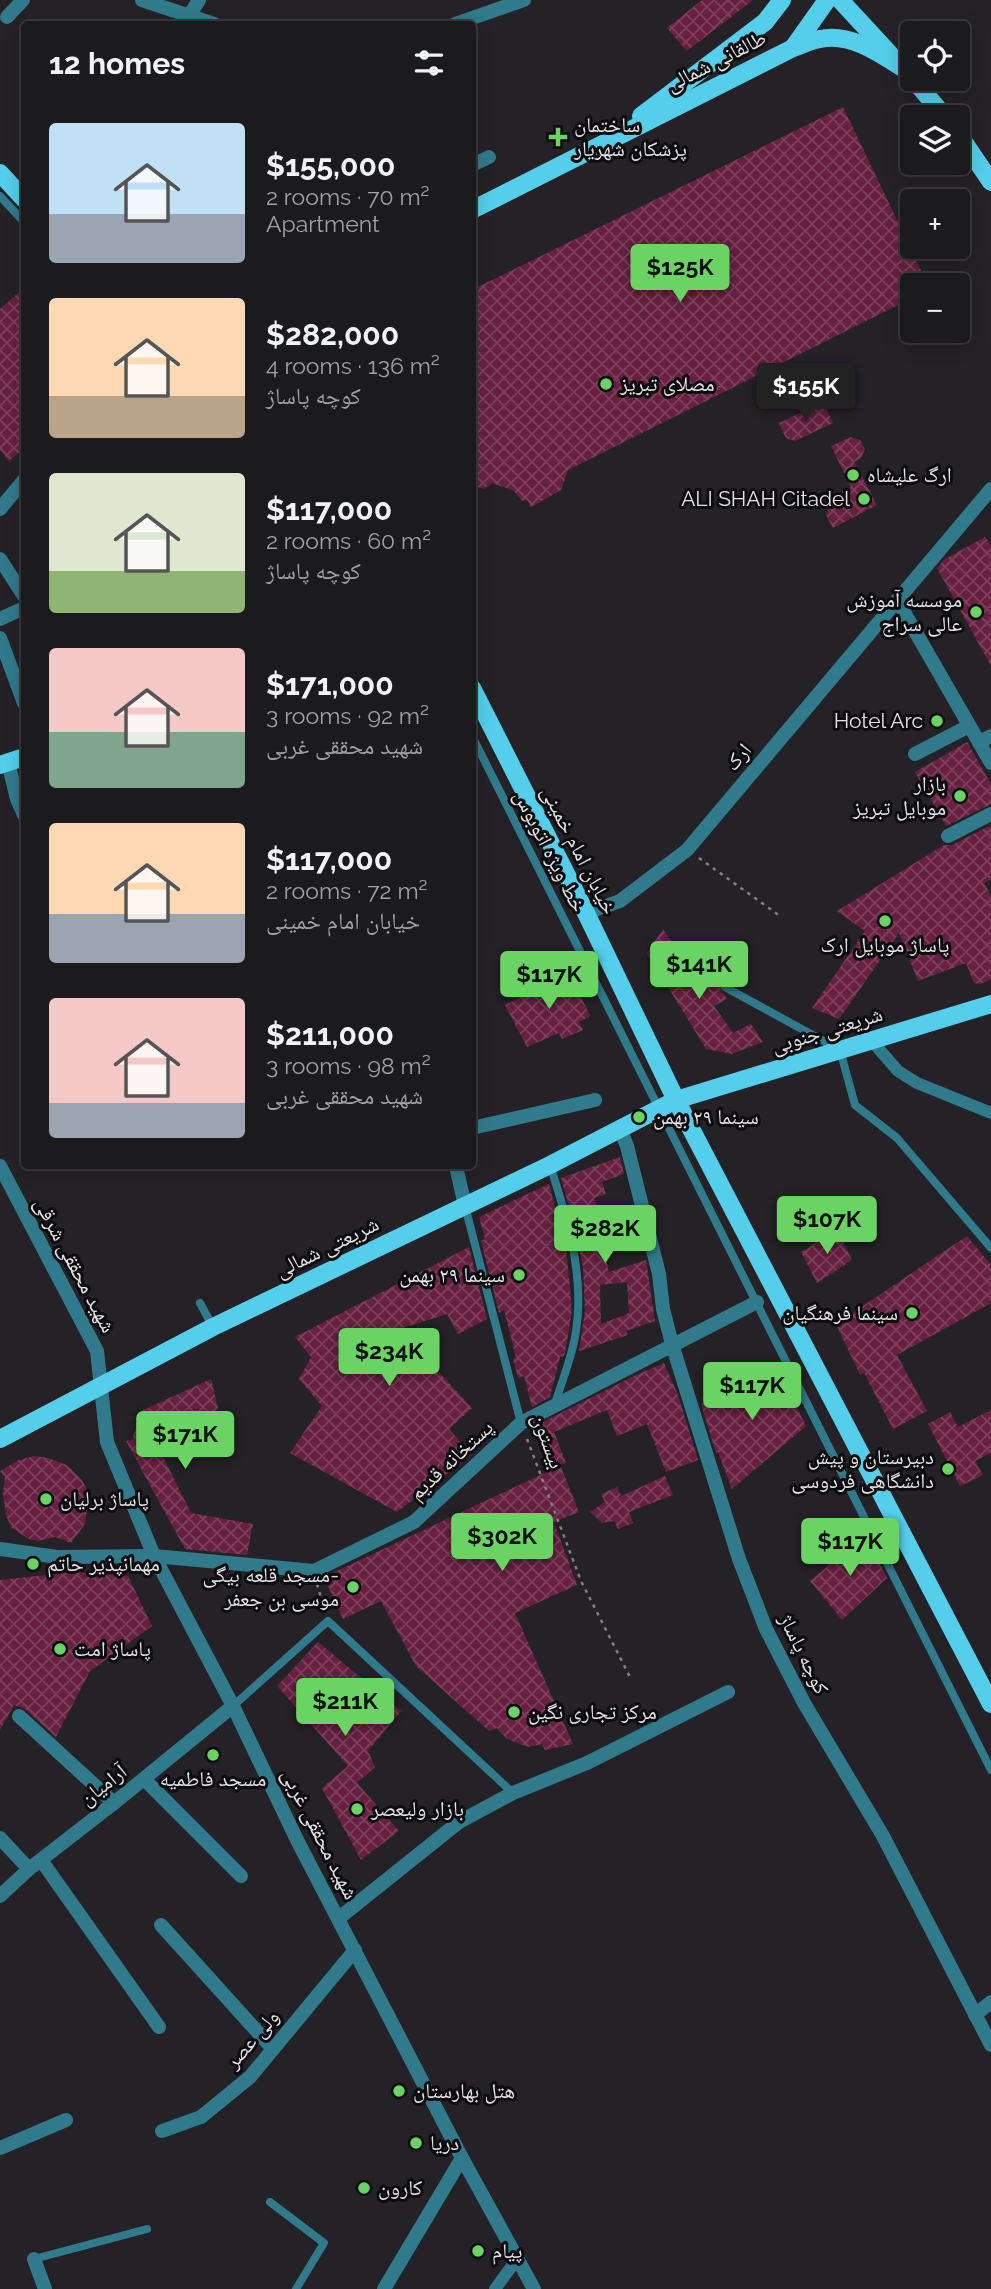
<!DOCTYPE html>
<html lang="en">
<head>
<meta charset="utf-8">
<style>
  :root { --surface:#1b1a1c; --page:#242325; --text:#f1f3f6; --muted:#a0a1a3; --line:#39383b; --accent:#6ad364 }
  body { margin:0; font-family:Raleway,"Noto Naskh Arabic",sans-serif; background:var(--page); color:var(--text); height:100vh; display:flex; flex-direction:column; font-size:26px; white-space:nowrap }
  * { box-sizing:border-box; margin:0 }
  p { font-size:23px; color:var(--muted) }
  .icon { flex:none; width:38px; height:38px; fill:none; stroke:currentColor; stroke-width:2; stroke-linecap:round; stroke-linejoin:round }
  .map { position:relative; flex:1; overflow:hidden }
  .drawer { position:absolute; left:21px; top:21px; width:455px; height:1148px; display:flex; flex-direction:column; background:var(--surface); border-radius:7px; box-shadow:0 4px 18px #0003,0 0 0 2px var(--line) }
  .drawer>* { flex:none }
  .fabs { position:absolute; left:900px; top:21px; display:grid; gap:14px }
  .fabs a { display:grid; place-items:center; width:70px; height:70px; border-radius:7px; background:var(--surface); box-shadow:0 4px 18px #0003,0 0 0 2px var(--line); font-size:35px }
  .price { position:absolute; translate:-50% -60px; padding:0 16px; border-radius:7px; background:var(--accent); color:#111; font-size:23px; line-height:46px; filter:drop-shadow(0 2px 4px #0008) }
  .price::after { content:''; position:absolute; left:50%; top:42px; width:21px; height:16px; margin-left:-10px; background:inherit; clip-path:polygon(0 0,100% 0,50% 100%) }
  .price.active { background:#222; color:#fff }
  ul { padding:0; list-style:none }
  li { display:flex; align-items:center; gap:21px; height:175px; padding:0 28px }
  li span { display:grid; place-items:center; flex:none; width:196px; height:140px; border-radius:7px; color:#555 }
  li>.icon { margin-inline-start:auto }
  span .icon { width:84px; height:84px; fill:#fffc; stroke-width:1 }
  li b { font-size:30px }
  h2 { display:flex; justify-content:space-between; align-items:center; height:84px; padding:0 28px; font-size:30px }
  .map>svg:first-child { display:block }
  .building { fill:url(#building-cross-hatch); fill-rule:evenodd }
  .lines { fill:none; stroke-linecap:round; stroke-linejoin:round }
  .path { stroke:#818083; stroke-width:2.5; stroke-dasharray:3.5 5; stroke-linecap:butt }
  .service { stroke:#317a8b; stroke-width:8 }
  .pedestrian { stroke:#317a8b; stroke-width:12 }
  .minor { stroke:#317a8b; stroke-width:14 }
  .tertiary { stroke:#317a8b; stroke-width:14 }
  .primary { stroke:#54ceea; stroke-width:18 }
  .poi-dot { fill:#6ad364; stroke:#0d0c0e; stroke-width:2.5 }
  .labels { text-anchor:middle; stroke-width:6; stroke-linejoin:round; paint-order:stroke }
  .street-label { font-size:21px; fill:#e3e2e5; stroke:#0d0c0e }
  .poi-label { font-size:21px; fill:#e3e2e5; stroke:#0d0c0e; text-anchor:start }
</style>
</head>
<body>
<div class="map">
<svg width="991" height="2289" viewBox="0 0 991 2289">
  <defs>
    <pattern id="building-cross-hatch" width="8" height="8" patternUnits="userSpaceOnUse" patternTransform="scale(1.75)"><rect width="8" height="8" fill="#672040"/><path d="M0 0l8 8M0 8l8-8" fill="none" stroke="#7d405b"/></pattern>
  </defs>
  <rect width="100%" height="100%" fill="#242226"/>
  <g class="building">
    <path d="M702,0h51l-66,51 -20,-23z"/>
    <path d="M843,107l85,178h-16v13l-344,172 -7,20 -30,17 -4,-7 -5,1 -8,-10 -22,-8 -8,6 -12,-4v-195z"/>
    <path d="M24,288v160l-15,13 -9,-11v-141z"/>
    <path d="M823,402l10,21 -38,18 -9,-3 -7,-15z"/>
    <path d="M851,437l9,3 5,9 -4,9 -7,4 23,43 -44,23 -7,-13 2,-7 18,-8 -4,-9 9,-4 -20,-41z"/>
    <path d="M985,537l6,9v120l-54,-98 8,-9z"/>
    <path d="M967,742l24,42v20l-45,22 -31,-54z"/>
    <path d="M991,825v54l-7,4 7,13v83l-10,5 -7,-1 -8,-20 -48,18 -19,-48 -60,86 -27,-11 53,-77 -28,-20 107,-66h8z"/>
    <path d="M663,929l38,59 14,-8 12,19 -13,7 19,27 18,-9 12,18 -31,12 -26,-5 -59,-96z"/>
    <path d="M570,973l20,43 -11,6 4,8 -21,9 -3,-6 -32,14 -22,-42z"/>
    <path d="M620,1157l4,17 -22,8 4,12 -12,4 3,8 -4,2 16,64 37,-12 9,61 -29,10 2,4 -49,16 6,-40 -2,-44 -9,-43 -13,-46zM627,1282l2,31 -28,11 -1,-39z"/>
    <path d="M549,1184l17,64 6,62 -6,38 -2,8 -4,1 -10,40 -18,10 -8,-31 -6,2 -5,-19 3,-1 -12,-48 -5,3 -18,-72 4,-2 -6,-22z"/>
    <path d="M837,1230l15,30 -35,23 -16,-31z"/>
    <path d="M967,1236l24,29v38l-94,52 30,56 -34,18 -29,-56 -4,2 -24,-51z"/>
    <path d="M469,1247l18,72 -29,15 -11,-20 -48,15 73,79 -23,21 23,26 -75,57 -107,-59 32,-47 -23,-27 12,-22 -16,-20z"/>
    <path d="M664,1363l14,32 20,65 -32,12 -19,-48 -30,12 -10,-26 -53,22 12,31 -6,2 19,47 -25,10 23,63 -62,28 58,131 -28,6 -3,-6 -14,3 -16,-6 -6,-3 -9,-10 -8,3 -73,-65 -35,-65 -38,18 -19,-42 225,-106 -16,-44 101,-51z"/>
    <path d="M775,1363l31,63 -74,63 -14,-37 -2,1 -15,-49z"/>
    <path d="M211,1379l7,29 -14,24 -17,7 -5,-13 -27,15 36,72 62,11 -6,31 -62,-6 -59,-108 6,-1 9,-29z"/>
    <path d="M991,1410v43l-16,8 8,14 -23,11 -32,-62 22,-12 8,15z"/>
    <path d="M34,1456l14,2 19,7 15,15 7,13 -4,31 -14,19 -16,-6 -17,4 -9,-2 -17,-11 -6,-12 -3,-22 2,-17 -5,-6 19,-11z"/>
    <path d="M665,1476l8,19 -44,17 4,11 -15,6 -4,-8 -12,2 -12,-11 15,-10 -4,-8 16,-7 4,9z"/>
    <path d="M865,1535l22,43 -45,42 -32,-39z"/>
    <path d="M74,1572l54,4 24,50 -62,45 -34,66 -31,-28 -11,-4 -14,25v-150z"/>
    <path d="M318,1642l83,69 -33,40 7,16 -18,16 42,48 -38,29 -39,-72 26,-22 -71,-80z"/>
  </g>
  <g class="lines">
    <g class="path">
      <path d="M699,858l81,58"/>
      <path d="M527,1439l54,142 49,96"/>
      <path d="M317,1584l7,24"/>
    </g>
    <g class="service">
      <path d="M0,196l24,26"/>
      <path d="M472,736l519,1034"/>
      <path d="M725,987l115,63 15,55 42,33 94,110"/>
      <path d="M550,1165c17,53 35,110 26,166 -3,24 -14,49 -21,73"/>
      <path d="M465,1206l56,217"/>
      <path d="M200,1303l13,24"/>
      <path d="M233,1706l95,-85 185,172"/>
      <path d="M270,2202l54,41 -28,46"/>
      <path d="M34,2259l113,-30"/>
    </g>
    <g class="pedestrian">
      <path d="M871,1040l27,31 19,12 74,30"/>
      <path d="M495,2289l22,-30"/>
    </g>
    <g class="minor">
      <path d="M142,0l72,24"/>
      <path d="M189,16l10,-16"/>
      <path d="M7,17l16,-17"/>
      <path d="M455,24l69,-24"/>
      <path d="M472,165l17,-8"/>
      <path d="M0,509l24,-29"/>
      <path d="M0,559l24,37"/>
      <path d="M897,600l94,163"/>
      <path d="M0,619l24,-11"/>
      <path d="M0,638l24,65"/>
      <path d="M979,742l12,-6"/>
      <path d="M915,754l54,-28"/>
      <path d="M8,762l9,37 7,16"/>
      <path d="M948,836l43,-22"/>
      <path d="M586,913l34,-12 67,-51 304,-361"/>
      <path d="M472,1128l123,-28"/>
      <path d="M620,1129l7,17 32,128 4,35 9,35 67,215 27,70 38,74 79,133 108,209"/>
      <path d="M456,1166l9,40"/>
      <path d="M0,1549l57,8 97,-1 160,15 100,-49 107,-99 236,-121"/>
      <path d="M19,1716l95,87"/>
      <path d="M144,1779l97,97"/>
      <path d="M0,1838l29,31"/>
      <path d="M41,1860l118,167"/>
      <path d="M0,1896l29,-27 85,-66 119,-97"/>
      <path d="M339,1918l120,-96 54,-29 74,-30 141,-71"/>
      <path d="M161,1925l112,124"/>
      <path d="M975,2015l16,-13"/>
      <path d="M162,2131l39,-14 49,-40 105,-127"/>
      <path d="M0,2148l66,-28"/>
      <path d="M34,2259l11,30"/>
      <path d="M384,2289l78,-131"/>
    </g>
    <path class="tertiary" d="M0,1166l97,185 10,91 47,114 79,150 64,134 165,318 72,131"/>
    <g class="primary">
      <path d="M840,0l50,54"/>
      <path d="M793,48l34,-48"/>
      <path d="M913,79l32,38"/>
      <path d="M641,116l124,-94 17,-22"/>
      <path d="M957,132l34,50"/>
      <path d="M0,173l24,26"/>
      <path d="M472,210l321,-162c9,-3 18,-8 27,-9 30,-7 61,15 84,30"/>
      <path d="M472,688l114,225 90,187 315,604"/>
      <path d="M0,765l24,-8"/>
      <path d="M0,1439l213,-112 337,-162 126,-65 315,-96"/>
    </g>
  </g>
  <g class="poi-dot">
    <path d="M554.5 126.5h7v7h7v7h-7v7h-7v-7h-7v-7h7z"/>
    <circle cx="606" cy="384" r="7"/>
    <circle cx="853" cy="475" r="7"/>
    <circle cx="864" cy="499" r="7"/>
    <circle cx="976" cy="612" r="7"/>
    <circle cx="937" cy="721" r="7"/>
    <circle cx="960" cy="796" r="7"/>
    <circle cx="885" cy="921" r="7"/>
    <circle cx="639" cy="1117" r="7"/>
    <circle cx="519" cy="1275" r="7"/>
    <circle cx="912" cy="1313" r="7"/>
    <circle cx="948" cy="1469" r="7"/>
    <circle cx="46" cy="1499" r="7"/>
    <circle cx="33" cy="1564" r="7"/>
    <circle cx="353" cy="1587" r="7"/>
    <circle cx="60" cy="1649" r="7"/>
    <circle cx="514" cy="1712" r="7"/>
    <circle cx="213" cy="1755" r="7"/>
    <circle cx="357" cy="1809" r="7"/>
    <circle cx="399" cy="2091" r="7"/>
    <circle cx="416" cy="2143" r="7"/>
    <circle cx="364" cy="2188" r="7"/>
    <circle cx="478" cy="2251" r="7"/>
  </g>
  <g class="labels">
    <g class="street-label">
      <text transform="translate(716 61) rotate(-27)" y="7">طالقانی شمالی</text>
      <text transform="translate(738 757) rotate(-50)" y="7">ارک</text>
      <text transform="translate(579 850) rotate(63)" y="7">خیابان امام خمینی</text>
      <text transform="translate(550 851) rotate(63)" y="7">خط ویژه اتوبوس</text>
      <text transform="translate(827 1030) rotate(-17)" y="7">شریعتی جنوبی</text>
      <text transform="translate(327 1247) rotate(-26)" y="7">شریعتی شمالی</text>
      <text transform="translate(75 1265) rotate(62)" y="7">شهید محققی شرقی</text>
      <text transform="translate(548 1441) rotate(70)" y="7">بیستون</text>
      <text transform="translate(451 1460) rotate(-43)" y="7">پستخانه قدیم</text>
      <text transform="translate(804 1654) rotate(64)" y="7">کوچه پاساژ</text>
      <text transform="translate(103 1785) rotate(-38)" y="7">آرامیان</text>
      <text transform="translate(320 1834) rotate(63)" y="7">شهید محققی غربی</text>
      <text transform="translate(252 2039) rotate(-49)" y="7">ولی عصر</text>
    </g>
    <g class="poi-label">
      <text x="574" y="132">ساختمان<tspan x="574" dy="24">پزشکان شهریار</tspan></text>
      <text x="620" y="391">مصلای تبریز</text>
      <text x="867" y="482">ارگ علیشاه</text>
      <text x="850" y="506" text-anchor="end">ALI SHAH Citadel</text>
      <text x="962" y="607" text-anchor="end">موسسه آموزش<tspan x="962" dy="24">عالی سراج</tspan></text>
      <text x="923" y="728" text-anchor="end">Hotel Arc</text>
      <text x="946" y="791" text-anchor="end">بازار<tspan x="946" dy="24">موبایل تبریز</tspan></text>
      <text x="885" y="952" text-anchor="middle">پاساژ موبایل ارک</text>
      <text x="653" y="1124">سینما ٢٩ بهمن</text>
      <text x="505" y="1282" text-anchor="end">سینما ۲۹ بهمن</text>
      <text x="898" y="1320" text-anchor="end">سینما فرهنگیان</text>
      <text x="934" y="1464" text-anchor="end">دبیرستان و پیش<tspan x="934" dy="24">دانشگاهی فردوسی</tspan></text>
      <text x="60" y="1506">پاساژ برلیان</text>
      <text x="47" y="1571">مهمانپذیر حاتم</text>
      <text x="339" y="1582" text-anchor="end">مسجد قلعه بیگی-<tspan x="339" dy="24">موسی بن جعفر</tspan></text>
      <text x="74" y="1656">پاساژ امت</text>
      <text x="528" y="1719">مرکز تجاری نگین</text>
      <text x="213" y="1786" text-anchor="middle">مسجد فاطمیه</text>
      <text x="371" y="1816">بازار ولیعصر</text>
      <text x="413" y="2098">هتل بهارستان</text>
      <text x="430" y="2150">دریا</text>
      <text x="378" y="2195">کارون</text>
      <text x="492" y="2258">پیام</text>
    </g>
  </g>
</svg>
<div class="fabs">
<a><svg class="icon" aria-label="locate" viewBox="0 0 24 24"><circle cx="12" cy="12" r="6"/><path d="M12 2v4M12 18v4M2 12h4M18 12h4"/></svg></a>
<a><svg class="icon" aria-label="layers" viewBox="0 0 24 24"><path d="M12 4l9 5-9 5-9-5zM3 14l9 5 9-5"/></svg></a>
<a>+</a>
<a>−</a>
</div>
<b class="price" style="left:680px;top:304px">$125K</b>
<b class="price active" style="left:806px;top:423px">$155K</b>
<b class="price" style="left:699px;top:1001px">$141K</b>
<b class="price" style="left:549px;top:1011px">$117K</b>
<b class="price" style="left:827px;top:1256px">$107K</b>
<b class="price" style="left:605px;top:1265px">$282K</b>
<b class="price" style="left:389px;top:1388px">$234K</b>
<b class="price" style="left:752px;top:1422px">$117K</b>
<b class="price" style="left:185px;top:1471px">$171K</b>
<b class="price" style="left:502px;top:1573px">$302K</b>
<b class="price" style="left:850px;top:1578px">$117K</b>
<b class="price" style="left:345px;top:1738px">$211K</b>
<section class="drawer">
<h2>12 homes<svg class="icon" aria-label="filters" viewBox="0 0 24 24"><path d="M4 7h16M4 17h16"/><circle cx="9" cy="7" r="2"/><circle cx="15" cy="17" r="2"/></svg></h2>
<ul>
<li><span style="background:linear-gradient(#bfe0f5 65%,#9aa5b1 0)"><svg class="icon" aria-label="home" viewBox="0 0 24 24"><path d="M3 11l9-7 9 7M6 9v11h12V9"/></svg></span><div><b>$155,000</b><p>2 rooms · 70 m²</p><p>Apartment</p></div></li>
<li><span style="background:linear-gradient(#ffd9b3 70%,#b9a48a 0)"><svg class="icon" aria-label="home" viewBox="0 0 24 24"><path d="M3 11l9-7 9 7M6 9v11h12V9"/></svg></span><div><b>$282,000</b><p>4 rooms · 136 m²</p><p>کوچه پاساژ</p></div></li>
<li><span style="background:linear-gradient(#dfe7d0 70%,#8fb573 0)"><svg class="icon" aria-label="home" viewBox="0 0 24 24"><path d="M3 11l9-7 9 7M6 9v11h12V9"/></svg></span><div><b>$117,000</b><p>2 rooms · 60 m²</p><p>کوچه پاساژ</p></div></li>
<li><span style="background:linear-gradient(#f6c9c9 60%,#7fa58c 0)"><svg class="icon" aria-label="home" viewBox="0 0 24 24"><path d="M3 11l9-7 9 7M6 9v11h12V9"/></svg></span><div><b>$171,000</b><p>3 rooms · 92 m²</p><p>شهید محققی غربی</p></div></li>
<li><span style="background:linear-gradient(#ffd9b3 65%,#9aa5b1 0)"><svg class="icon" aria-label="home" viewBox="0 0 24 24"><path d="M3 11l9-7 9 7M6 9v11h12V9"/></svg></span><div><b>$117,000</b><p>2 rooms · 72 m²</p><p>خیابان امام خمینی</p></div></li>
<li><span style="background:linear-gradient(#f6c9c9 75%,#9aa5b1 0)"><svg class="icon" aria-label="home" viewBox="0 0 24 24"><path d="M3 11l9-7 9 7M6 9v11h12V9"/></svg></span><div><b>$211,000</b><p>3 rooms · 98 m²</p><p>شهید محققی غربی</p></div></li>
</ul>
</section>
</div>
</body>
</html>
